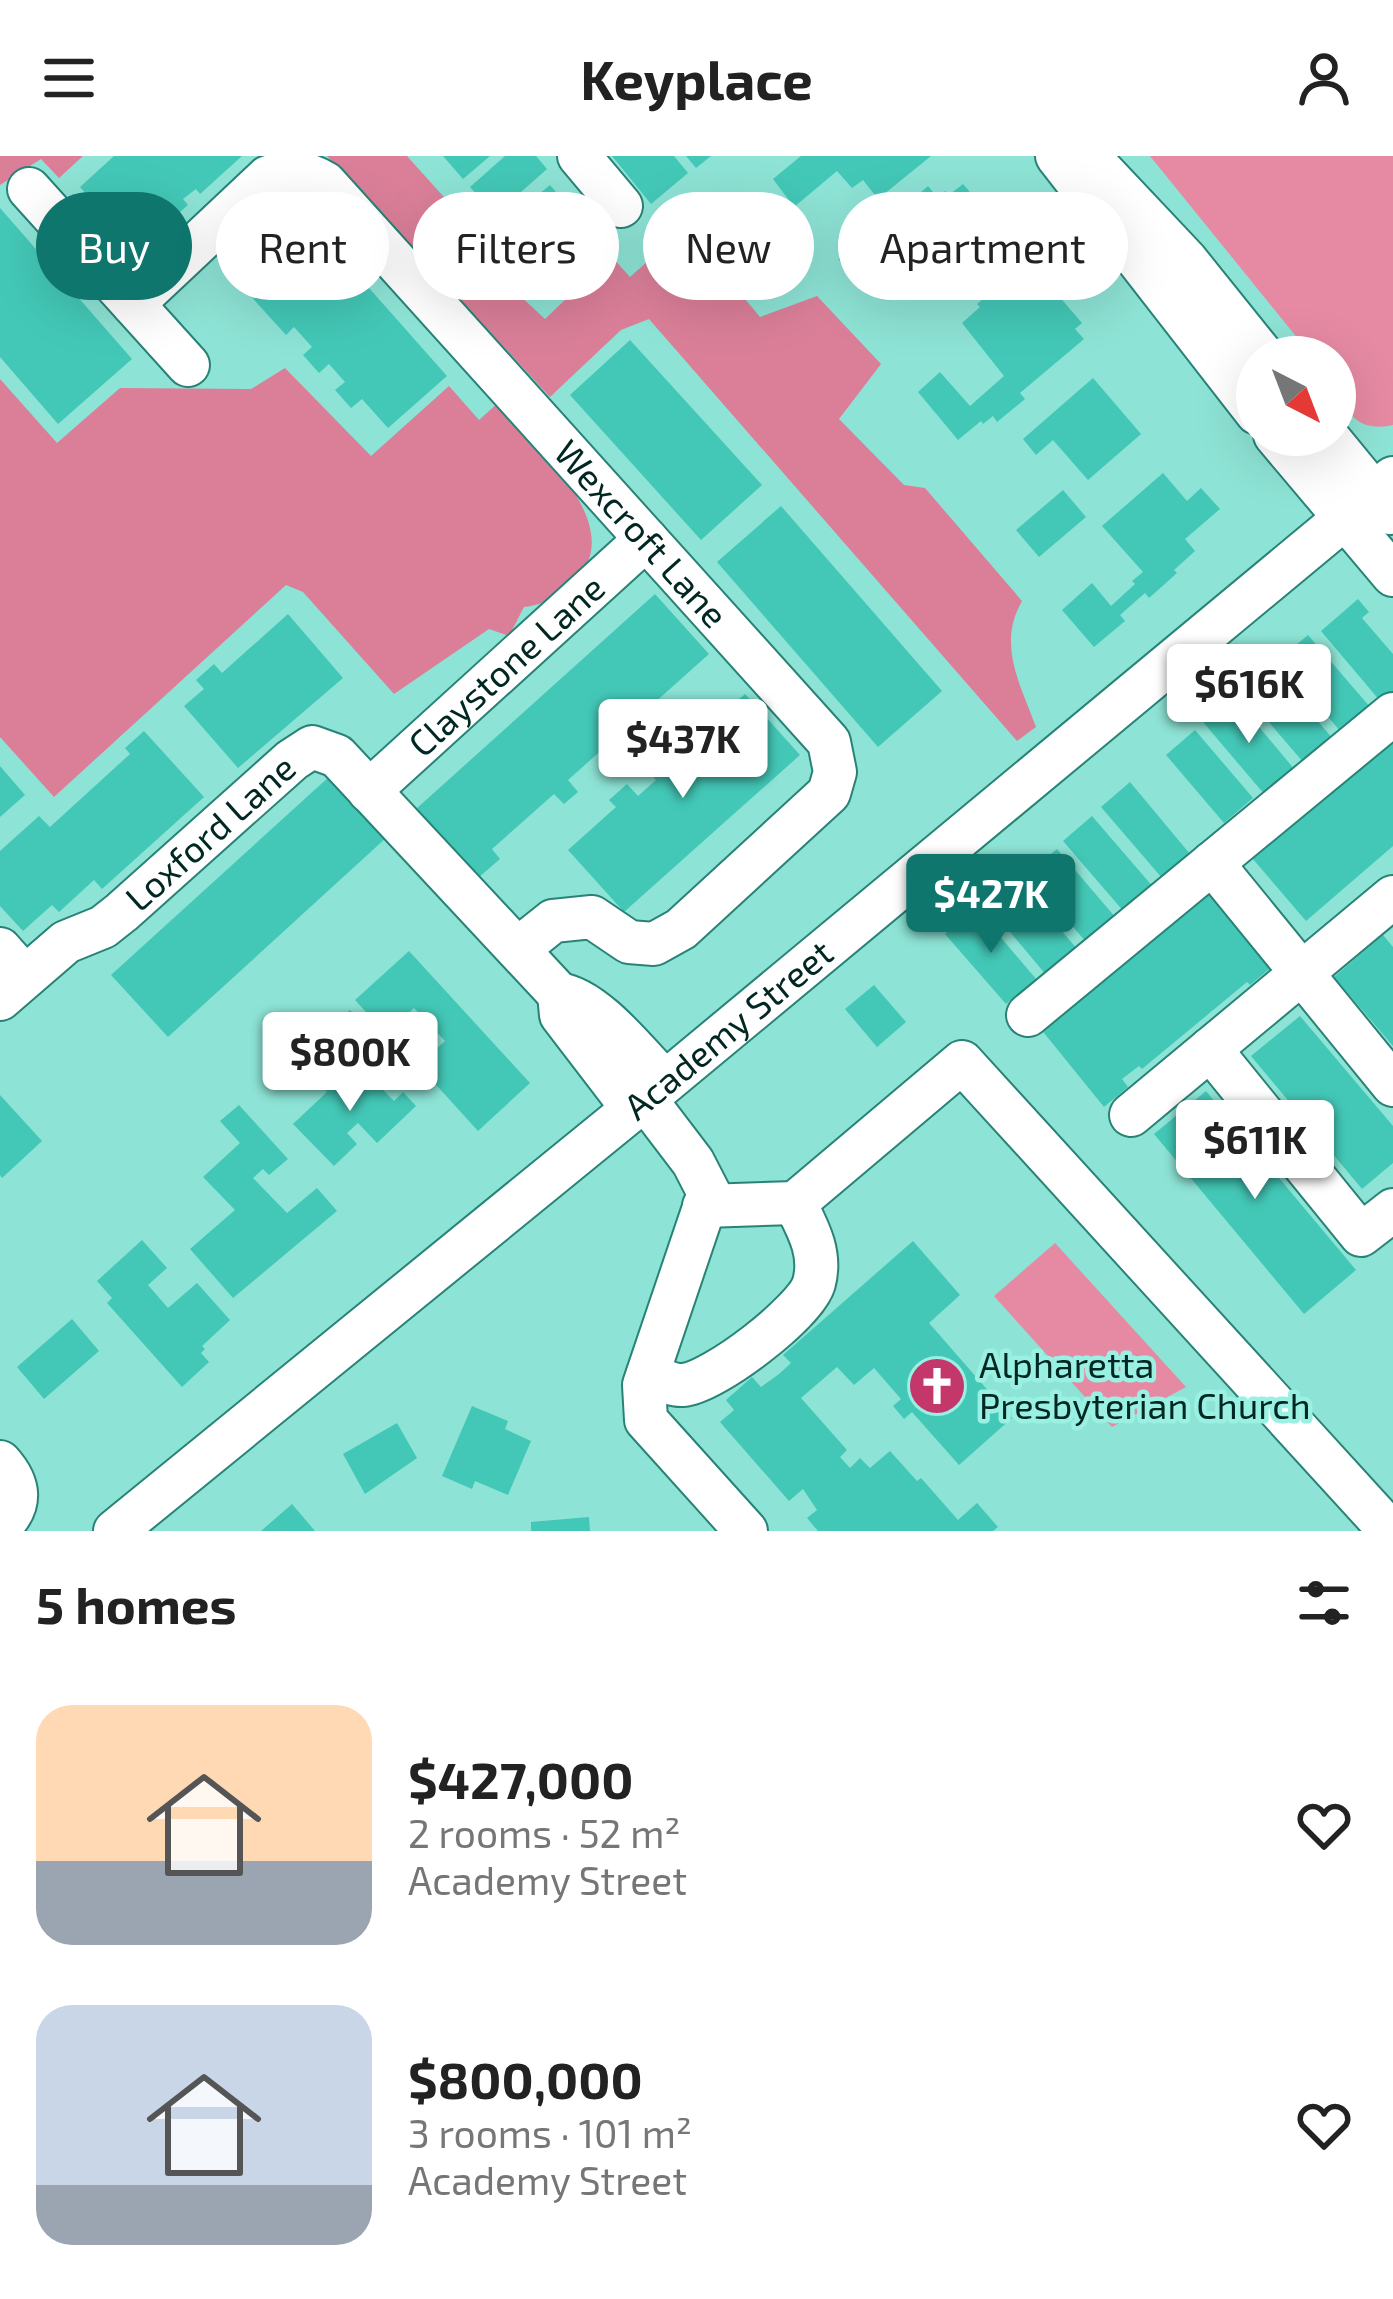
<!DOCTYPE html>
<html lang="en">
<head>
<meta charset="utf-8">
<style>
  :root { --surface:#fff; --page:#f6f6f6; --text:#222; --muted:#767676; --accent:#0f766e }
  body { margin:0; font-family:"Exo 2",sans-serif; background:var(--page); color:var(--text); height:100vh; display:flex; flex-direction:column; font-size:45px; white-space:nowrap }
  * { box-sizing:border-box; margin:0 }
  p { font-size:39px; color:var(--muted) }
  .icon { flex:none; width:66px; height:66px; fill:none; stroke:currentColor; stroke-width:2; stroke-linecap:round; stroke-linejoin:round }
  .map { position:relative; height:1375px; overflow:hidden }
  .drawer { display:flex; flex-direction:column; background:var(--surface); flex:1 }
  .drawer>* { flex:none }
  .top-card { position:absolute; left:36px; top:36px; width:1323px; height:108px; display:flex; gap:24px }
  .needle { width:78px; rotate:138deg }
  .buttons { position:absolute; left:1236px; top:180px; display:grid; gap:24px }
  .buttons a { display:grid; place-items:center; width:120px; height:120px; border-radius:50%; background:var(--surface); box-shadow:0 12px 48px #0002; font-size:60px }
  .price { position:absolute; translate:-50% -102px; padding:0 27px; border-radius:12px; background:#fff; color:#222; font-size:39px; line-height:78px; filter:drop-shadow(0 3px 6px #0008) }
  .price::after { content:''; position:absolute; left:50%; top:72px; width:36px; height:27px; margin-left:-18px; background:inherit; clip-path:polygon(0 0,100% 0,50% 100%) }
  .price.selected { background:var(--accent); color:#fff }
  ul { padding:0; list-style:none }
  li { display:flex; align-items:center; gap:36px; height:300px; padding:0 36px }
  li span { display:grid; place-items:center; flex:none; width:336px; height:240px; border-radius:36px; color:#555 }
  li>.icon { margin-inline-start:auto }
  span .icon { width:144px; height:144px; fill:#fffc; stroke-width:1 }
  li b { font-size:51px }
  h2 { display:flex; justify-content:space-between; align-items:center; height:144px; padding:0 36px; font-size:51px }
  .pill { padding:0 42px; border-radius:54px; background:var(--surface); box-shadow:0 12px 48px #0002; font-size:42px; line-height:108px }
  .pill.selected { background:var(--accent); color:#fff }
  header { display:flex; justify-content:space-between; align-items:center; height:156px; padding:0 36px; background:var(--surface); font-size:54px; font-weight:700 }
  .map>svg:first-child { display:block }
  .green { fill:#e68aa3 }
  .forest { fill:#db7f99 }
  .building { fill:#43c8b7 }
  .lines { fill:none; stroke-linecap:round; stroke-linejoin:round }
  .minor-casing { stroke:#288377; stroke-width:46 }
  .minor { stroke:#fff; stroke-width:42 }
  .labels { text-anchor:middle; stroke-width:9; stroke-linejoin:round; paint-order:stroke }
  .street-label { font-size:36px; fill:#012722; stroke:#9af0e2 }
  .poi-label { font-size:36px; fill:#012722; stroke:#9af0e2; text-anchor:start }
</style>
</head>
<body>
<header><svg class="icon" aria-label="menu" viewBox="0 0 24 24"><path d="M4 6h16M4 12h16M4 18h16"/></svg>Keyplace<svg class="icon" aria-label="person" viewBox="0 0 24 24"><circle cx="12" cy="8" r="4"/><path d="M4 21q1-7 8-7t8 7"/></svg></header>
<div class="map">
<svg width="1393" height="1375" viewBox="0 0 1393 1375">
  <rect width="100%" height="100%" fill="#8de3d5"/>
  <g class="green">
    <path d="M1150,0h243v269c-46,11 -58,-31 -58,-68h-28l-8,-17z"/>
    <path d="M1055,1087l131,144 -74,40 -118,-131z"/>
  </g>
  <g class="forest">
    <path d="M0,0h83l-24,22 -18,-19 -41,26z"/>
    <path d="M327,0h80l97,108 12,28 29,27 66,-63 19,21 37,-33 54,26 39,47 57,-21 64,68 -42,55 65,66 21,3 97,113c-25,44 -2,82 14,126l-19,14 -368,-422 -28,11 -71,67z"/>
    <path d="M285,212l86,88 78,-70 30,34 19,-17c35,39 135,126 75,179 -17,15 -26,22 -49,25l-15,29 -20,-7 -95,65 -91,-102 -17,-7 -232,212 -54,-60v-358l57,64 63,-55 131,1z"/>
  </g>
  <g class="building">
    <path d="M114,0h128l-42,38 -4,-5 -13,10 5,6 -51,45 -57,-63z"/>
    <path d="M443,0h47l-27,23z"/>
    <path d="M505,0h31l11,13 -52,46 -25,-28z"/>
    <path d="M612,0h62l14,17 -37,31z"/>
    <path d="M686,0h25l-15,12z"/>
    <path d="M801,0h130l-53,43 -15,-19 -11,8 -15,-17 -43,36 -21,-28z"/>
    <path d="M963,28l23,27 -18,15 16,19 -5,4 13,15 -42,36 -19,-22 4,-4 -40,-41 19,-17 -9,-10 23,-20 9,11 8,-6 4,4z"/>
    <path d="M550,29l24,28 -46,39 -24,-29z"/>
    <path d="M291,44l156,176 -59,52 -26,-29 -11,9 -16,-18 10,-8 -16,-18 -10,9 -16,-18 9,-8 -18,-20 -8,8 -49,-54 11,-9 -17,-19z"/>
    <path d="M0,52l132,151 -74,65 -58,-67z"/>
    <path d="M588,56l24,27 -50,45 -25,-28z"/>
    <path d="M862,83l30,36 -24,20 -30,-36z"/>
    <path d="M1013,117l10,12 9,-8 7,9 7,-5 36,42 -7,6 9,10 -64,54 5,6 -28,23 -4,-6 -10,8 -2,-3 -23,19 -40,-48 22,-20 30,34 34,-30 -42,-53 18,-16 -3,-3z"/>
    <path d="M630,184l132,145 -61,55 -131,-145z"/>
    <path d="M1093,222l48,56 -53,46 -35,-40 -17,15 -13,-16z"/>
    <path d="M1163,317l24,28 14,-13 19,21 -35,30 10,12 -21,19 3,3 -28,25 -4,-5 -25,22 5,6 -31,26 -32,-37 30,-27 19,23 24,-22 -3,-3 11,-9 -41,-46z"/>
    <path d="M1063,334l23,27 -47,40 -23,-27z"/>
    <path d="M781,350l161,185 -64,56 -161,-185z"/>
    <path d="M655,438l54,60 -141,126 10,12 -14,12 -10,-10 -62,55 8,10 -22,19 -62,-69z"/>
    <path d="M1358,443l11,13 -7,6 31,36v38l-12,10 -60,-71z"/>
    <path d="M288,458l55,64 -105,90 -54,-62 20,-17 -8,-9 18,-16 8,9z"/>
    <path d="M1308,479l62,72 -29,25 -62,-73z"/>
    <path d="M1272,511l61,72 -29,24 -61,-71z"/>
    <path d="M745,538l55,61 -176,157 -56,-62 48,-43 -7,-7 18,-16 11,12 18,-16 -6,-7 33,-29 -5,-7 21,-20 8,10z"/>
    <path d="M1234,541l61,73 -30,25 -62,-73z"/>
    <path d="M1393,568v122l-87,75 -60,-70z"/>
    <path d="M1195,574l58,68 -29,25 -58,-68z"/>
    <path d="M144,575l60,66 -102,92 -8,-9 -35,32 -7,-7 -29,26 -23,-25v-55l39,-35 11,11 80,-73 -5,-6z"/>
    <path d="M0,610l25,29 -25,22z"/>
    <path d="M331,619l56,62 -219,200 -57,-62z"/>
    <path d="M1130,626l60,72 -28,24 -61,-71z"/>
    <path d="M1092,660l62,72 -29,25 -62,-72z"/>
    <path d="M1057,693l59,69 -29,25 -60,-69z"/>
    <path d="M1015,720l63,74 -31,26 -62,-74z"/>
    <path d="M1210,732l63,78 -23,19 -3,-3 -105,87 -3,-3 -17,13 6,8 -24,20 -64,-79z"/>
    <path d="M976,752l60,71 -30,25 -61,-70z"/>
    <path d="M1383,779l10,12v99l-59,-69z"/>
    <path d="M409,795l121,132 -52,48 -60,-66 27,-24 -31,-33 -28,26 -31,-34z"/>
    <path d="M874,829l32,37 -29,25 -32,-38z"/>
    <path d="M350,854l22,24 -32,28 -21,-24z"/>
    <path d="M1300,860l93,110v37l-31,26 -111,-133z"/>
    <path d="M332,911l19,20 15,-14 28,28 9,-9 13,14 -39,37 -19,-20 -11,10 10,11 -23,22 -41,-42 34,-32 -10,-10z"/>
    <path d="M1206,935l150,179 -52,44 -150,-180z"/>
    <path d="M0,939l42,46 -40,37 -2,-3z"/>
    <path d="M239,949l49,54 -19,16 -6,-6 -10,9 34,35 30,-25 20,23 -104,87 -43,-49 45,-39 -32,-33 37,-34 -20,-22z"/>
    <path d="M142,1084l25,28 -19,17 20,23 29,-25 33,37 -28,26 3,3 -4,4 8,9 -27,25 -75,-84 5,-5 -15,-17z"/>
    <path d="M913,1085l47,54 -31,28 83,95 -53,47 -47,-53 -8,7 -11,-13 8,-7 -27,-31 -20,17 -17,-18 -36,31 46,52 -7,7 10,11 10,-10 10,10 20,-17 27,30 4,-3 37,42 19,-17 21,24 -5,4h-175l-11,-13 10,-8 -14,-21 -14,12 -69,-79 14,-12 -8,-10 26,-23 9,10 18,-13 12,-11 -8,-8z"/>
    <path d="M72,1163l27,32 -55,48 -27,-32z"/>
    <path d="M472,1250l36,15 -3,8 26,12 -23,54 -33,-14 -3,8 -30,-13z"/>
    <path d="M397,1267l20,35 -52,36 -22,-40z"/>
    <path d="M292,1348l23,27h-54z"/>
    <path d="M589,1361l1,14h-59v-9z"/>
  </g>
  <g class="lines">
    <g class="minor-casing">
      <g id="minor">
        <path d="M579,0l42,50"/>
        <path d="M1057,0l200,257"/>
        <path d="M1088,0l98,104 78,97"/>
        <path d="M29,33l159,176"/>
        <path id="s1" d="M133,148l135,-127c23,-7 37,-6 57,6l504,559 6,30 -6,21 -148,136 -27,15 -25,-2 -37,-25 -39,4 -35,28"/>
        <path d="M1275,279l118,140"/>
        <path d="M1326,279l64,78"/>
        <path id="s2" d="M369,635l277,-252"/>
        <path d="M1212,707l181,222"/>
        <path d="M0,793l24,27"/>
        <path d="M559,838c37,5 80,62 106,88"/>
        <path d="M559,838l2,21 72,94"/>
        <path id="s3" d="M0,843l66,-57 37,-15 19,-15 170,-152 20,-13 25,9 222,238"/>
        <path d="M1028,859l365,-301"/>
        <path d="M1210,893l151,186 32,-25"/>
        <path d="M645,943l48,63 16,31 -65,192 2,35 100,111"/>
        <path d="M1131,959l262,-218"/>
        <path d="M704,1050l91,-3 167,-141 428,469"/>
        <path d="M648,1218c10,4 24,12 35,11 30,-2 123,-73 131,-102 8,-30 -6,-54 -19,-80"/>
        <path d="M0,1306c20,22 23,43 0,64"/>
        <path id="s4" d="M115,1375l530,-432 748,-621"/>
      </g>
    </g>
    <use href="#minor" class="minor"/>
  </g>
  <defs>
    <g id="church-disc" transform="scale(3)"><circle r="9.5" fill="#c3376a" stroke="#9af0e2"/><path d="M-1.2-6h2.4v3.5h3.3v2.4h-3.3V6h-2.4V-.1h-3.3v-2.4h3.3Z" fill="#fff"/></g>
  </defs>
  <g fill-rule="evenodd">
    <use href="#church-disc" x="937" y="1230"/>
  </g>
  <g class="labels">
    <g class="street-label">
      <text dy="13" stroke="none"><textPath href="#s1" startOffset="717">Wexcroft Lane</textPath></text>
      <text dy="13" stroke="none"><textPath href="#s2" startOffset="186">Claystone Lane</textPath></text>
      <text dy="13" stroke="none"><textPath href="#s3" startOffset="270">Loxford Lane</textPath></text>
      <text dy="13" stroke="none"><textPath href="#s4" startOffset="792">Academy Street</textPath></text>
    </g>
    <g class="poi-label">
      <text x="979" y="1222">Alpharetta<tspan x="979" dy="41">Presbyterian Church</tspan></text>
    </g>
  </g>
</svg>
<div class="buttons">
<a><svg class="needle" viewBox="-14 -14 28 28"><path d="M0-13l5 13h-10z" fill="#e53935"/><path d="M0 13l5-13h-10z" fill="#767676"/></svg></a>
</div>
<b class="price" style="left:1249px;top:590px">$616K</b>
<b class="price" style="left:683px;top:645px">$437K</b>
<b class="price selected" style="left:991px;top:800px">$427K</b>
<b class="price" style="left:350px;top:958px">$800K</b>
<b class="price" style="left:1255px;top:1046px">$611K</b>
<div class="top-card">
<a class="pill selected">Buy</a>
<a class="pill">Rent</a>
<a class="pill">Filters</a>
<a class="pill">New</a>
<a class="pill">Apartment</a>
</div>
</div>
<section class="drawer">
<h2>5 homes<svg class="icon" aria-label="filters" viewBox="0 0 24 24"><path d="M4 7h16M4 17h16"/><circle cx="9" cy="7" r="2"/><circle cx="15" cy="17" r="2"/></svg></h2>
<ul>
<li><span style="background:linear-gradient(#ffd9b3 65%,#9aa5b1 0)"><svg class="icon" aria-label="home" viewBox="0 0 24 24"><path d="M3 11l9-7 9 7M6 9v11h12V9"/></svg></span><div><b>$427,000</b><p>2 rooms · 52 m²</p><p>Academy Street</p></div><svg class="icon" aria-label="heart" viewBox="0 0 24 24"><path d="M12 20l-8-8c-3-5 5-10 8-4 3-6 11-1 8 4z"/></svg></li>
<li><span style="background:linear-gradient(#c9d6e8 75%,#9aa5b1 0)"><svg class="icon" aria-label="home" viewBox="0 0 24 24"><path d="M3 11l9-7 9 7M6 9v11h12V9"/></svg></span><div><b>$800,000</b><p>3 rooms · 101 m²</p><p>Academy Street</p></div><svg class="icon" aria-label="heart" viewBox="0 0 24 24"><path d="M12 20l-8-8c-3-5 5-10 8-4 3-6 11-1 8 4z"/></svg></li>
</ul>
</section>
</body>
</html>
